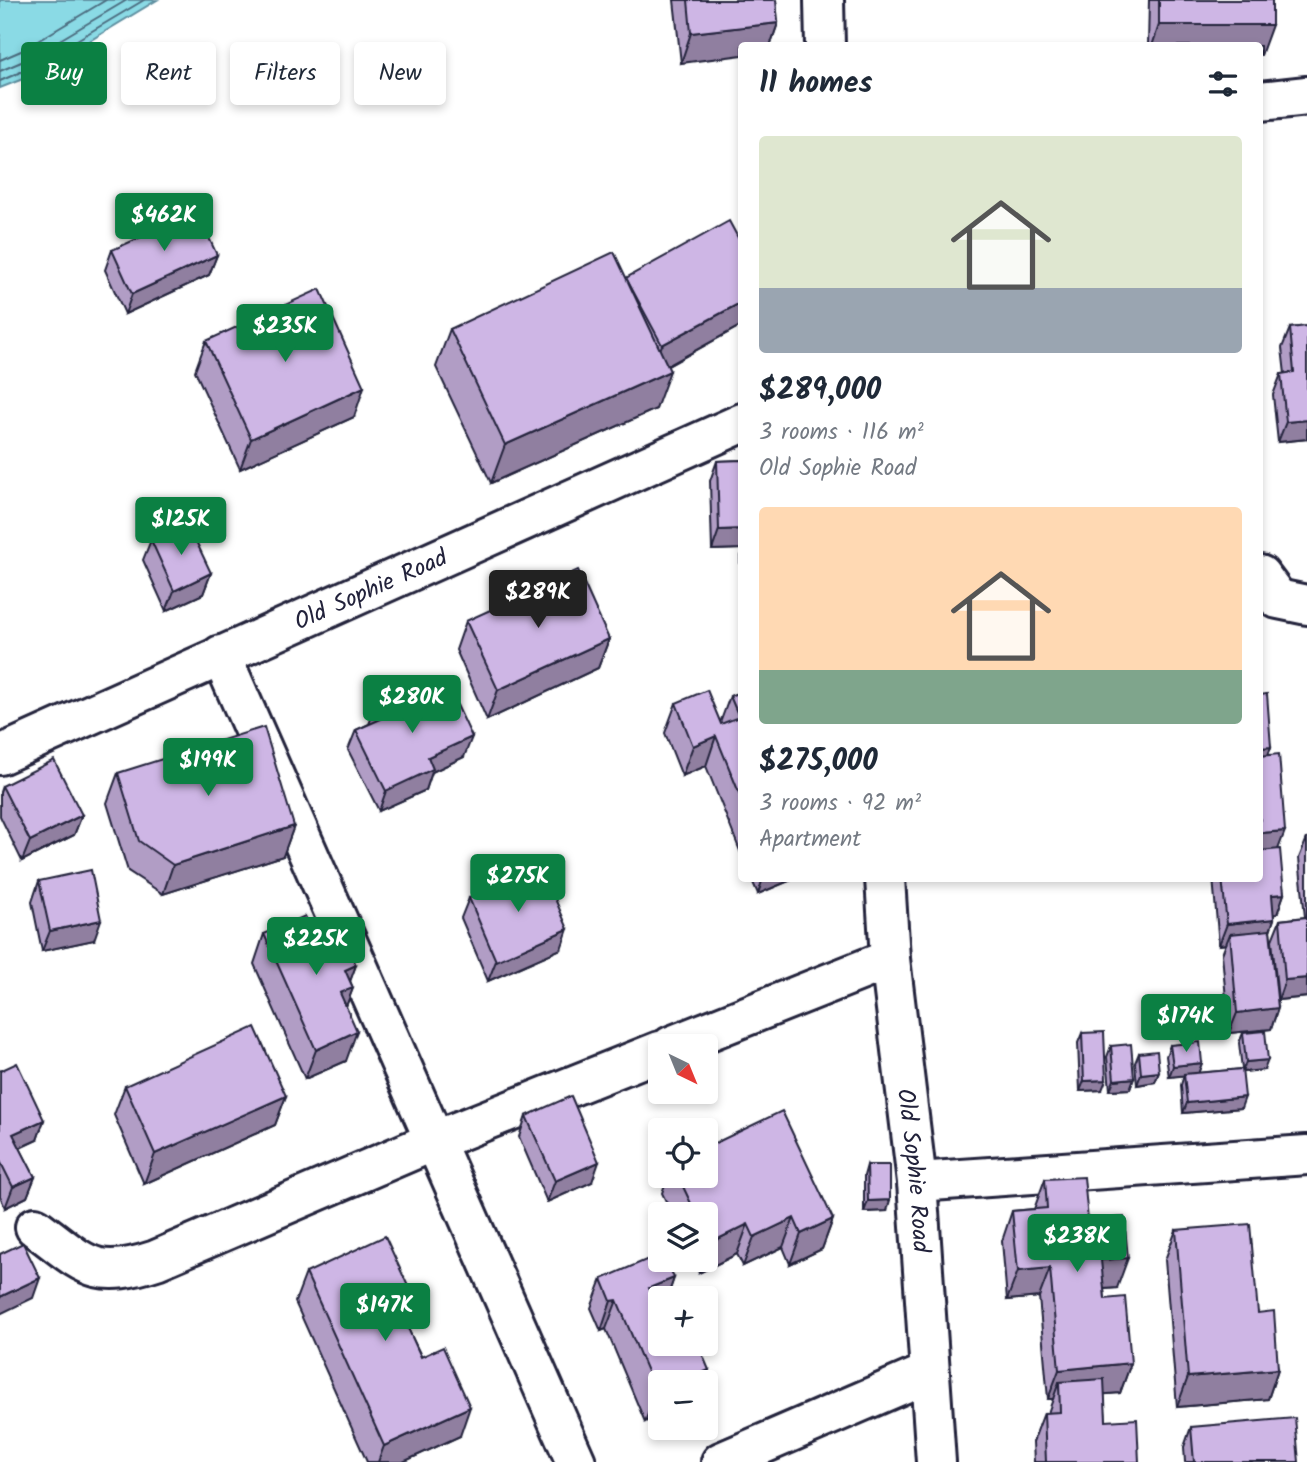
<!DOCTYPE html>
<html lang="en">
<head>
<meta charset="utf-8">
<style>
  :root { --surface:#fff; --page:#f2f2f3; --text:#1f2937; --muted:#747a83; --accent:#0b8043 }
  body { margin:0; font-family:Kalam,sans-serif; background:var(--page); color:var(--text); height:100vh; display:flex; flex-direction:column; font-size:26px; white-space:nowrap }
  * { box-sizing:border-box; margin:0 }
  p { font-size:23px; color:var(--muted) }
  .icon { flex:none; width:38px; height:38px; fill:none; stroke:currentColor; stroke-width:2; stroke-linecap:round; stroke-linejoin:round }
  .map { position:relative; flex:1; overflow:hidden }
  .sheet { position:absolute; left:738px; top:42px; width:525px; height:840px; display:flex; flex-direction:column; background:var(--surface); border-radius:7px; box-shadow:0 4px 10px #0003 }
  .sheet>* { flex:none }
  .banner { position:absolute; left:21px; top:42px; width:612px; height:63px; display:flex; gap:14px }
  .needle { width:46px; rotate:137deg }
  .controls { position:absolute; left:648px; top:1034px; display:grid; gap:14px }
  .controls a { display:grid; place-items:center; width:70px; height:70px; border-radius:7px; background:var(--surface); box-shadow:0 4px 10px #0003; font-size:35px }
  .price { position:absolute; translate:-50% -60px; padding:0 16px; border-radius:7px; background:var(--accent); color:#fff; font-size:23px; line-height:46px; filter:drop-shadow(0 2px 4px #0008) }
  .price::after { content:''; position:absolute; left:50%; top:42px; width:21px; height:16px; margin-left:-10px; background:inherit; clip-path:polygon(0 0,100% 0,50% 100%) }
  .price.on { background:#222; color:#fff }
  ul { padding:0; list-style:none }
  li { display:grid; align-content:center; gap:14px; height:371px; padding:0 21px }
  li span { display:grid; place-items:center; height:217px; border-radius:7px; color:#555 }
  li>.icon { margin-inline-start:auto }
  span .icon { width:126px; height:126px; fill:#fffc; stroke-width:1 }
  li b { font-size:30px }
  h2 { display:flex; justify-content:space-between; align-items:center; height:84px; padding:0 21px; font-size:30px }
  .chip { padding:0 24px; border-radius:7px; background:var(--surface); box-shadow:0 4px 10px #0003; font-size:24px; line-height:63px }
  .chip.on { background:var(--accent); color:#fff }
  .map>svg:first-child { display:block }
  .water { fill:#8adae5; stroke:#6090a1; stroke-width:2 }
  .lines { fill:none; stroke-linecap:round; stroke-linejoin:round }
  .shore { stroke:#4c6c7f; stroke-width:2 }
  .minor-casing { stroke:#22223b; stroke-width:44 }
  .minor { stroke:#fff; stroke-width:38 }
  .wall { fill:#b19dc5; stroke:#22223b; stroke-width:2 }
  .shaded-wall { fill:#907fa0; stroke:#22223b; stroke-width:2 }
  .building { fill:#ceb6e5; stroke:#22223b; stroke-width:2 }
  .labels { text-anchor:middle; stroke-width:7; stroke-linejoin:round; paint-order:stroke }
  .street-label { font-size:24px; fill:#22223b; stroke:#fff }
</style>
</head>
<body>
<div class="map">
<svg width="1307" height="1462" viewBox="0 0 1307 1462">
  <rect width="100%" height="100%" fill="#fff"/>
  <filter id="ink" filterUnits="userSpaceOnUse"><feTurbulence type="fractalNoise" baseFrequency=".0143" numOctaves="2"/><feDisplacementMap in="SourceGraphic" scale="14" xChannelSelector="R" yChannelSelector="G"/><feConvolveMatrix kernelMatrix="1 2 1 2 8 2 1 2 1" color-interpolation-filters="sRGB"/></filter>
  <g filter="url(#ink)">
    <path class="water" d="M0,0h157l-124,75 -33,13z"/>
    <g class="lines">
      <g class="shore">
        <path d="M0,60l21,-9 85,-51"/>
        <path d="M0,71l26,-11 101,-60"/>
        <path d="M0,81l30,-13 114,-68"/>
      </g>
      <g class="minor-casing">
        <g id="minor">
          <path d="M824,0l1,46"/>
          <path d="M1260,101l47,-5"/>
          <path d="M1260,575l18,24 29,6"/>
          <path d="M221,655l355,807"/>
          <path id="s1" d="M0,755l742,-332"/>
          <path id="s2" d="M885,878l5,81 27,223 19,280"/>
          <path d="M671,1046l219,-87"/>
          <path d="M917,1182l390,-27"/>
          <path d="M35,1227c50,37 58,54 121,33l278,-119 226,-90"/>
          <path d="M721,1462l207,-89"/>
        </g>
      </g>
      <use href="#minor" class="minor"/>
    </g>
    <g class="wall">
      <path d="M674,0h102l2,23 -8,23h-28l-61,17z"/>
      <path d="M1149,0h123l-11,55 -1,-9h-112z"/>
      <path d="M742,245v80l-74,41 -12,43 -165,74 -55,-116 14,-38z"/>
      <path d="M112,250l105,5 -8,20 -84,39 -20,-44z"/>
      <path d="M1307,326v113l-29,3 -5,-47 8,-21h4l-3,-26 8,-20z"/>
      <path d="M206,341l148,76 -114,52 -45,-98z"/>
      <path d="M742,460v89l-30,1 -2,-69 7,-20z"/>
      <path d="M151,540l60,33 -8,21 -37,17 -23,-51z"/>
      <path d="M742,554v37h-1l-1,-33z"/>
      <path d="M466,621l143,18 -11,29 -111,52 -31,-70z"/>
      <path d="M742,691v165l-36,-90 -24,10 -17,-43 11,-30 44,20 10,-27z"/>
      <path d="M1260,695l11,52 -3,8 10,94 6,45 -7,20h-3v5l-4,11 8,78 -7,21 -42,4 -7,-79 4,-10 -7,1 -6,-67h47z"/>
      <path d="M418,702l46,55 -32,15 -6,18 -47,21 -31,-61 8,-20 13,-6 7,-18z"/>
      <path d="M118,773l176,53 -11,30 -120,38 -35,-23 -21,-68z"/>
      <path d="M2,786l80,29 -8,20 -52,26 -22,-45v-24z"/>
      <path d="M1307,838v159l-29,3 -6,-60 8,-20 25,-3 -6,-59z"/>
      <path d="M751,878h45l-38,16z"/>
      <path d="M39,881l55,59 -52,11 -10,-49z"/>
      <path d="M469,898l92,51 -73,32 -27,-63z"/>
      <path d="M264,934h50l42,31 -6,16 3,7 -7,18v55l-41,18 -51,-115z"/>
      <path d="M1082,1033l20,57 -22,1 -2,-48z"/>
      <path d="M1243,1033l21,37 -22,2 -1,36 -58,5 -2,-28 3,-10 -15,2 -3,-21 4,-11 32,18 -4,10 44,-4 -3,-26z"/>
      <path d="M1111,1046l23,32 -4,11 -20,1 -3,-33z"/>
      <path d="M1139,1053l20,19 -4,10 -18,3 -2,-22z"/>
      <path d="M0,1071l44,49 -7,20 -17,8 15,29 -8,20 -22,11 -5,-12z"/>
      <path d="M125,1086l161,10 -11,29 -131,59 -30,-69z"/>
      <path d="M526,1116l66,66 -45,20 -28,-65z"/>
      <path d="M867,1165l20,46 -23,1v-36z"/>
      <path d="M668,1176h37l128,43 -11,30 -32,15 -7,-17 -40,19 -6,-12 -38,19 -6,-13h12v-46h-33l-10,-21z"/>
      <path d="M1045,1179l43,41 29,68 -13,1 1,10 26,64 -11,30 -16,1 2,27 33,41h-105l-1,-20 11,-29h4l5,-14h-5l-9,-102 -32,3 -5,-59 10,-30 22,-2z"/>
      <path d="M1176,1230l82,83 20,56 -10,30 -91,8 -12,-147z"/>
      <path d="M306,1273l103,58 51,105 -57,26h-36l-72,-160z"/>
      <path d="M674,1278l-7,20h-7l38,46 -53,78 -39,-93 -5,2 -10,-23 11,-29z"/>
      <path d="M1191,1427l108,35h-114l-1,-15z"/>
    </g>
    <g class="shaded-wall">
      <path d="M778,23l-8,23h-28v9l-61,8 10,-30z"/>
      <path d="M1159,25h113l-11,30h-1v-9h-108z"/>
      <path d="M217,255l-8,20 -84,39 7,-20z"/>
      <path d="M742,302v23l-91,50 11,-30z"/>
      <path d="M670,371l-14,38 -165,74 14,-38z"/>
      <path d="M364,387l-10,30 -114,52 11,-30z"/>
      <path d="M1307,420v19l-29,3 8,-20z"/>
      <path d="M742,529v20l-30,1 7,-20z"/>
      <path d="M211,573l-8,21 -37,17 8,-20z"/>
      <path d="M609,639l-11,29 -111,52 11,-30z"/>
      <path d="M716,736l-10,30 -24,10 11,-30z"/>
      <path d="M472,737l-8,20 -32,15 -6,18 -47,21 7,-20 42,-34z"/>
      <path d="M1271,747l-8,21h-3v-20z"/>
      <path d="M82,815l-8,20 -52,26 8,-20z"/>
      <path d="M294,826l-11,30 -120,38 10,-29z"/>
      <path d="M1285,831l-8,21 -17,1v-20z"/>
      <path d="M763,878h33l-38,16z"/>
      <path d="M1284,894l-7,20 -13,1 8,-20z"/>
      <path d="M1274,919l-7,21 -37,-6 -4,10 -7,1 8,-21z"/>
      <path d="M101,920l-7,20 -52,11 8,-20z"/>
      <path d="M568,929l-7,20 -73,32 8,-20z"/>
      <path d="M356,965l-9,25 6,-2 -11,29 -13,6 16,-53z"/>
      <path d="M1307,978v19l-29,3 7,-20z"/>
      <path d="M1278,1008l-7,21 -42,4 8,-20z"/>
      <path d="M357,1031l-11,30 -41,18 11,-29z"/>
      <path d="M1268,1060l-4,10 -22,2 4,-10z"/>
      <path d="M1202,1063l-4,11 -29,3 4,-11z"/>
      <path d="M1159,1072l-4,10 -18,3 4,-11z"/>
      <path d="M1134,1078l-4,11 -20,1 4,-10z"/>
      <path d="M1106,1080l-4,10 -22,1 4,-10z"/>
      <path d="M286,1096l-11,29 -131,59 11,-30z"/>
      <path d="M1245,1097l-4,11 -58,5 4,-10z"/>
      <path d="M44,1120l-7,20 -31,14 7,-20z"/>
      <path d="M599,1162l-7,20 -45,20 8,-21z"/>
      <path d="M35,1177l-8,20 -22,11 8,-21z"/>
      <path d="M890,1200l-3,11 -23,1 4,-11z"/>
      <path d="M794,1218l-11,29 -40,19 11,-29z"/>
      <path d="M833,1219l-11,30 -32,15 11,-30z"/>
      <path d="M748,1224l-11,30 -38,19 4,-13h2v-5l5,-12z"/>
      <path d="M1128,1258l-11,30 -26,2 10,-30z"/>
      <path d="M1050,1268l-11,29 -32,3 11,-29z"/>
      <path d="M40,1278l-7,20 -33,16v-17z"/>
      <path d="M674,1278l-7,20h-7v11l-21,9 10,-30z"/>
      <path d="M617,1300l-11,29 -5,2 10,-30z"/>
      <path d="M418,1308l-11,29 -5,-22z"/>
      <path d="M1131,1363l-11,30 -60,5 -1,-16 -6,17h-5l11,-29z"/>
      <path d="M1278,1369l-10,30 -91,8 11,-30z"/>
      <path d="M709,1370l-4,12h-25z"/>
      <path d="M660,1391v25l-15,6 11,-29z"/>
      <path d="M470,1407l-10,29 -57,26h-25l6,-16z"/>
    </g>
    <g class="building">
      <path d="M688,0h88l2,23 -87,10z"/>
      <rect x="1159" y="0" width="113" height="25"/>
      <path d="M197,212l20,43 -85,39 -20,-44z"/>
      <path d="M729,221l13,24v57l-80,43 -36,-67z"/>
      <path d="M614,252l56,119 -165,74 -55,-116z"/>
      <path d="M320,289l44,98 -113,52 -45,-98z"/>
      <path d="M1307,326v94l-21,2 -5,-48 13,-2 -4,-44z"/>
      <path d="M742,460v69l-23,1 -2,-69z"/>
      <path d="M187,522l24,51 -37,18 -23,-51z"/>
      <path d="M578,570l31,69 -111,51 -32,-69z"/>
      <path d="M449,688l23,49 -44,20 5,12 -47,22 -30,-61 25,-11 -5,-13 37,-16 5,12z"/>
      <path d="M707,690l14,34 18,-7 -9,-21 12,-5v109l-26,-64 -23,10 -17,-43z"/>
      <path d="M1267,694l4,53 -11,1v-53z"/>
      <path d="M264,727l30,99 -121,39 -34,-24 -21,-68z"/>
      <path d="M1279,754l6,77 -25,2v-77z"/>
      <path d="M54,760l28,55 -52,26 -28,-55z"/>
      <path d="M1280,849l4,45 -12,1 2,24 -47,5 -5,-46h38v-27z"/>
      <path d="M541,866l27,63 -72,32 -27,-63z"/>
      <path d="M91,870l10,50 -51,11 -11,-50z"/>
      <path d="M305,916l9,18 23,-10 19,41 -11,5 8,18 -13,5 17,38 -41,19 -52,-116z"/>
      <path d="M1307,917v61l-22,2 -5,-60z"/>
      <path d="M1270,930l8,78 -41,5 -7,-79z"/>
      <path d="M255,1027l31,69 -131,58 -30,-68z"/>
      <path d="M1265,1031l3,29 -22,2 -3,-29z"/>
      <path d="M1104,1032l2,48 -22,1 -2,-48z"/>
      <path d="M1200,1042l2,21 -29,3 -3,-21z"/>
      <path d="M1131,1044l3,34 -20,2 -3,-34z"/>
      <path d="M1157,1051l2,21 -18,2 -2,-21z"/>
      <path d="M17,1063l27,57 -31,14 22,43 -22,10 -13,-26v-90z"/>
      <path d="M1242,1069l3,28 -58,6 -3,-29z"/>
      <path d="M571,1096l28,66 -44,19 -29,-65z"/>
      <path d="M782,1111l51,108 -32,15 -7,-16 -40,19 -6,-13 -38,19 -5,-9v-20h-9l-18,-38h27v-28z"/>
      <path d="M867,1165h23v35l-22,1z"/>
      <path d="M1084,1177l4,43 36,-3 4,41 -27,2 4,39 20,-2 6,66 -72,7 -9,-102 -32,3 -6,-60 35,-3 -2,-29z"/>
      <path d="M1250,1224l8,89 16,-2 4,58 -90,8 -12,-147z"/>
      <path d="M385,1236l33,72 -16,7 19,42 22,-10 27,60 -86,39 -78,-173z"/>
      <path d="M23,1243l17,35 -40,19v-43z"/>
      <path d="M660,1254v6h7l7,18 -25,10 8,18 3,-1v39h38l11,26 -29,12h-20v9l-4,2 -39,-93 -6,1 -9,-22z"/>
      <path d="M1104,1379l2,42 31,-2 2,43h-93l-2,-49 16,-1 -1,-30z"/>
      <path d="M1295,1418l4,44h-105l-3,-35z"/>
    </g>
  </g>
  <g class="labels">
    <g class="street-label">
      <text dy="8" stroke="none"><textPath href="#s1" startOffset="406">Old Sophie Road</textPath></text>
      <text dy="8" stroke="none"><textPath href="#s2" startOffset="294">Old Sophie Road</textPath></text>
    </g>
  </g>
</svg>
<div class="controls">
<a><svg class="needle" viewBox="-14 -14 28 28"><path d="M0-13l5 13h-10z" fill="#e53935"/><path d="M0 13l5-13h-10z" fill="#747a83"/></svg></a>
<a><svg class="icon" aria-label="locate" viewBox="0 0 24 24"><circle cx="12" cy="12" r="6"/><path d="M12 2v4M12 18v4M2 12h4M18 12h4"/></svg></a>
<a><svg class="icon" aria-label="layers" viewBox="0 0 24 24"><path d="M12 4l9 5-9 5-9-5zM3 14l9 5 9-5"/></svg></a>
<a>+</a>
<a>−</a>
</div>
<b class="price" style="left:164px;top:253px">$462K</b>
<b class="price" style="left:285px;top:364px">$235K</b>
<b class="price" style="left:181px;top:557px">$125K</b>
<b class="price on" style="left:538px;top:630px">$289K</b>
<b class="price" style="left:412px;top:735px">$280K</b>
<b class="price" style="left:208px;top:798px">$199K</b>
<b class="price" style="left:518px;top:914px">$275K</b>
<b class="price" style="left:316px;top:977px">$225K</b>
<b class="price" style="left:1186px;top:1054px">$174K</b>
<b class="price" style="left:1077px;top:1274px">$238K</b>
<b class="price" style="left:385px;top:1343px">$147K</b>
<div class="banner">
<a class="chip on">Buy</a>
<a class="chip">Rent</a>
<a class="chip">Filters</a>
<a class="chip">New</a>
</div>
<section class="sheet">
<h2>11 homes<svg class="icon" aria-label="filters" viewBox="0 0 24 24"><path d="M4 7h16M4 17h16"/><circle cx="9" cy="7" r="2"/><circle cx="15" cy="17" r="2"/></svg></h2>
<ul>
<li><span style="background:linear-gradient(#dfe7d0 70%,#9aa5b1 0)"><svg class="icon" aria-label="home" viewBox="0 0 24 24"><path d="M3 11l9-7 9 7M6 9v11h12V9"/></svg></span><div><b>$289,000</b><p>3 rooms · 116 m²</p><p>Old Sophie Road</p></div></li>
<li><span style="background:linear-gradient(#ffd9b3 75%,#7fa58c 0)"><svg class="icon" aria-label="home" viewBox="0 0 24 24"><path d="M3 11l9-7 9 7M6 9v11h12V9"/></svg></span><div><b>$275,000</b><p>3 rooms · 92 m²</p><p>Apartment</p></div></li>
</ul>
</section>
</div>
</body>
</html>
